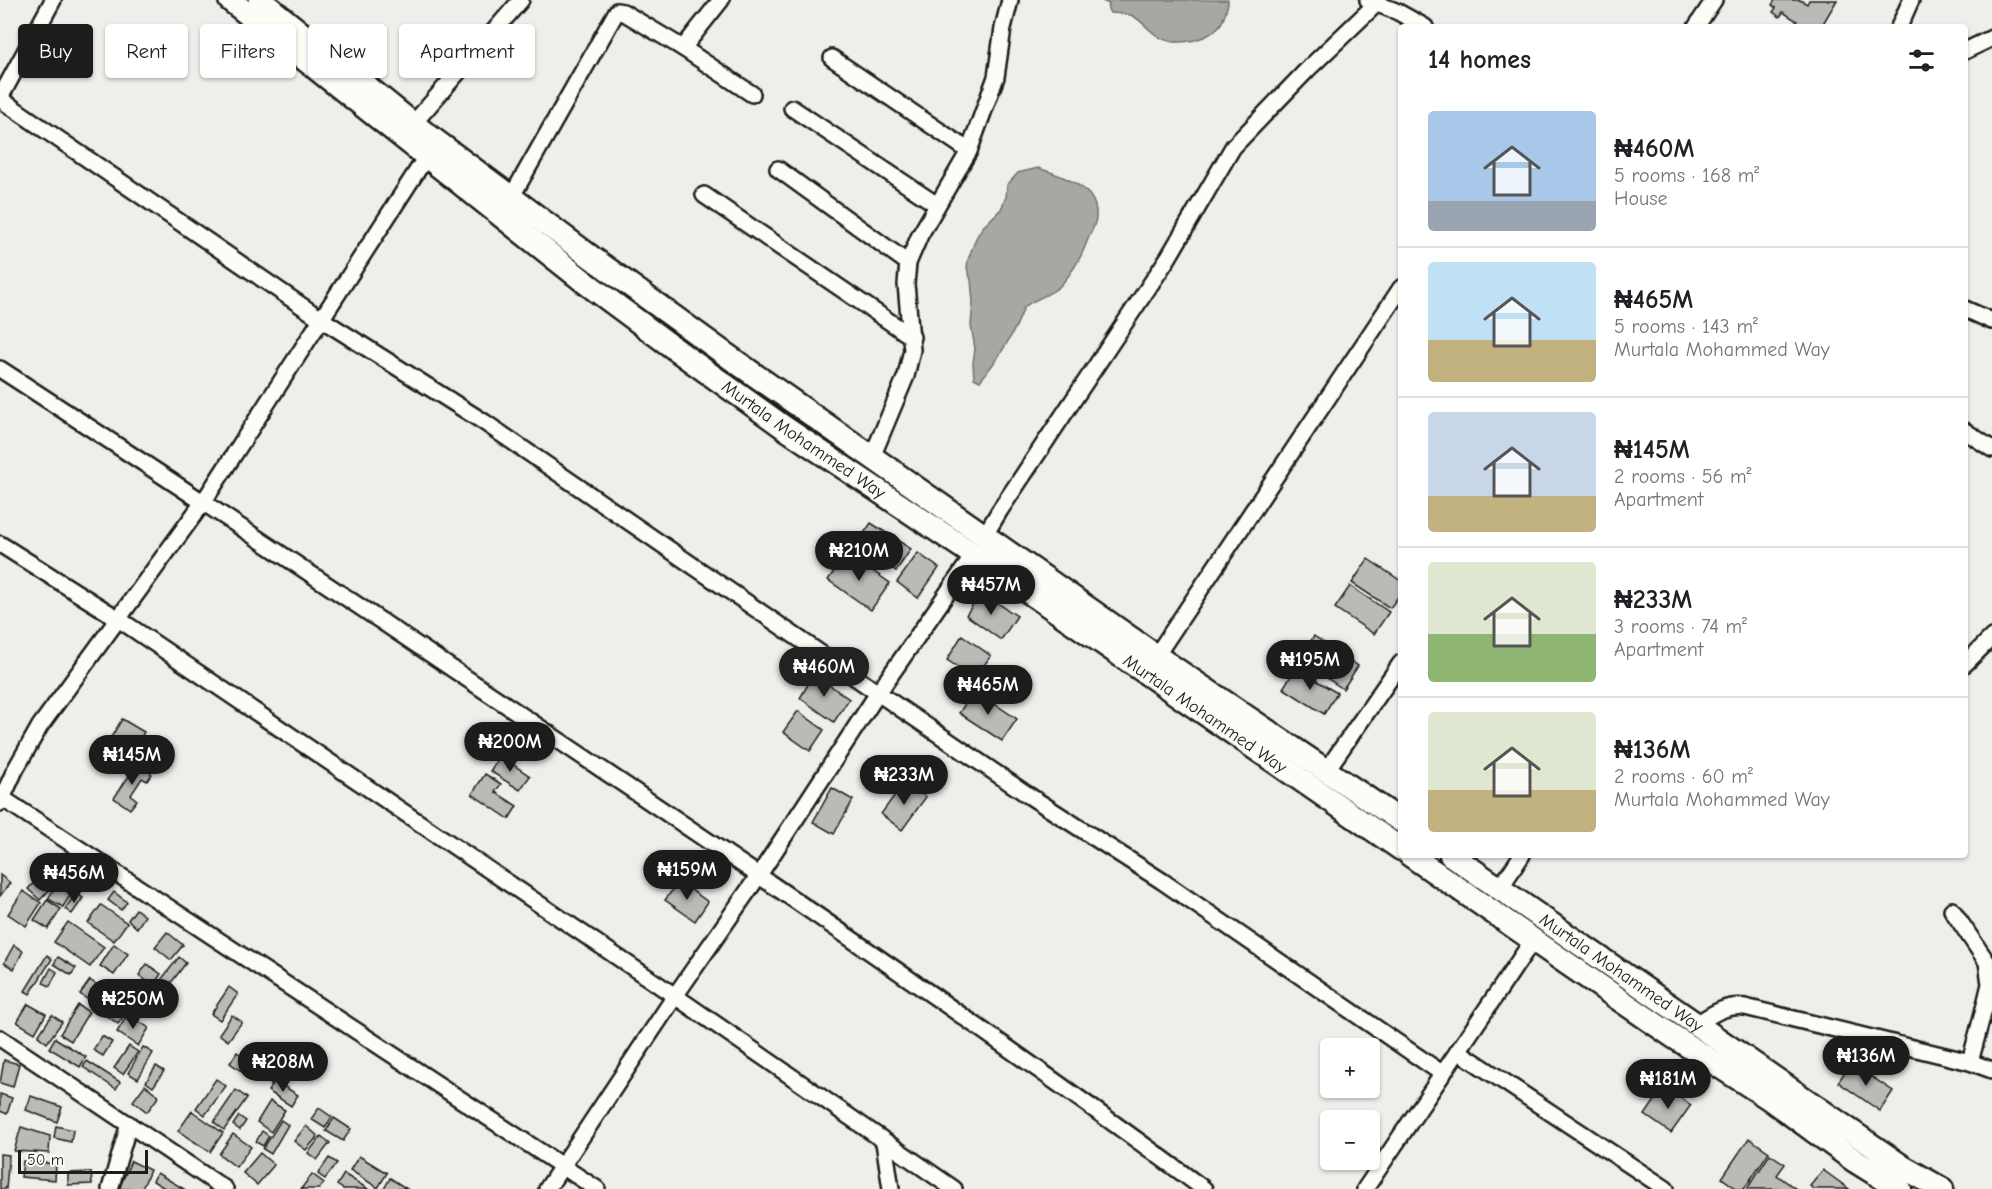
<!DOCTYPE html>
<html lang="en">
<head>
<meta charset="utf-8">
<style>
  :root { --surface:#fff; --page:#f6f6f6; --text:#202124; --muted:#757577; --line:#e0e0e0; --accent:#1c1c1c }
  body { margin:0; font-family:"Comic Neue",sans-serif; background:var(--page); color:var(--text); height:100vh; display:flex; flex-direction:column; font-size:22px; white-space:nowrap }
  * { box-sizing:border-box; margin:0 }
  p { font-size:20px; color:var(--muted) }
  .icon { flex:none; width:33px; height:33px; fill:none; stroke:currentColor; stroke-width:2; stroke-linecap:round; stroke-linejoin:round }
  .map { position:relative; flex:1; overflow:hidden }
  .drawer { position:absolute; left:1398px; top:24px; width:570px; height:834px; display:flex; flex-direction:column; background:var(--surface); border-radius:6px; box-shadow:0 2px 4px #0004 }
  .drawer>* { flex:none }
  .top-card { position:absolute; left:18px; top:24px; width:570px; height:54px; display:flex; gap:12px }
  .controls { position:absolute; left:1320px; top:1038px; display:grid; gap:12px }
  .controls a { display:grid; place-items:center; width:60px; height:60px; border-radius:6px; background:var(--surface); box-shadow:0 2px 4px #0004; font-size:30px }
  .scale { position:absolute; left:18px; bottom:15px; width:130px; box-sizing:border-box; padding-left:6px; border:3px solid #1c1c1c; border-top:0; font-size:16px; line-height:21px; white-space:nowrap; color:#1c1c1c; -webkit-text-stroke:4px #fdfcf7; paint-order:stroke }
  .price { position:absolute; translate:-50% -51px; padding:0 14px; border-radius:21px; background:var(--accent); color:#fff; font-size:20px; line-height:39px; filter:drop-shadow(0 2px 3px #0008) }
  .price::after { content:''; position:absolute; left:50%; top:36px; width:18px; height:14px; margin-left:-9px; background:inherit; clip-path:polygon(0 0,100% 0,50% 100%) }
  .price.selected { background:#222; color:#fff }
  ul { padding:0; list-style:none }
  li { display:flex; align-items:center; gap:18px; height:150px; padding:0 30px }
  li+li { border-top:2px solid var(--line) }
  li span { display:grid; place-items:center; flex:none; width:168px; height:120px; border-radius:6px; color:#555 }
  li>.icon { margin-inline-start:auto }
  span .icon { width:72px; height:72px; fill:#fffc; stroke-width:1 }
  li b { font-size:26px }
  h2 { display:flex; justify-content:space-between; align-items:center; height:72px; padding:0 30px; font-size:26px }
  .tag { padding:0 21px; border-radius:6px; background:var(--surface); box-shadow:0 2px 4px #0004; font-size:21px; line-height:54px }
  .tag.selected { background:var(--accent); color:#fff }
  .map>svg:first-child { display:block }
  .water { fill:#a8a7a3; stroke:#706f6d; stroke-width:1.5 }
  .building { fill:#bbbab6; stroke:#1c1c1c; stroke-width:1.5 }
  .lines { fill:none; stroke-linecap:round; stroke-linejoin:round }
  .minor-casing { stroke:#1c1c1c; stroke-width:20 }
  .secondary-casing { stroke:#1c1c1c; stroke-width:27 }
  .minor { stroke:#fdfcf7; stroke-width:15 }
  .secondary { stroke:#fdfcf7; stroke-width:22 }
  .labels { text-anchor:middle; stroke-width:5; stroke-linejoin:round; paint-order:stroke }
  .street-label { font-size:18px; fill:#1c1c1c; stroke:#fdfcf7 }
</style>
</head>
<body>
<div class="map">
<svg width="1992" height="1189" viewBox="0 0 1992 1189">
  <rect width="100%" height="100%" fill="#f0eeea"/>
  <filter id="ink" filterUnits="userSpaceOnUse"><feTurbulence type="fractalNoise" baseFrequency=".0167" numOctaves="2"/><feDisplacementMap in="SourceGraphic" scale="12" xChannelSelector="R" yChannelSelector="G"/><feConvolveMatrix kernelMatrix="1 2 1 2 8 2 1 2 1" color-interpolation-filters="sRGB"/></filter>
  <g filter="url(#ink)">
    <g class="water">
      <path d="M1100,0h128v3c-2,7 -3,16 -8,22 -11,15 -40,21 -57,14 -12,-5 -19,-17 -30,-23 -7,-3 -16,-2 -23,-3l-2,-4 1,-5z"/>
      <path d="M1038,168c22,7 61,19 58,49 0,7 -5,15 -8,22 -6,17 -16,34 -28,47 -10,9 -25,13 -36,21 -9,26 -26,52 -44,74l-6,-3 -1,-15 2,-14 -4,-24 2,-23 -2,-22 -4,-12 1,-8 8,-22 6,-10 19,-19 5,-12 1,-12 11,-12z"/>
    </g>
    <g class="building">
      <path d="M1775,0h25l7,4 2,-4h28l-16,27h-28l4,-6 -14,-9 -3,5 -7,-5 3,-4 -4,-3z"/>
      <path d="M871,523l40,26 -15,22 -40,-26z"/>
      <path d="M847,553l43,30 -19,27 -43,-30z"/>
      <path d="M918,553l21,15 -21,30 -21,-16z"/>
      <path d="M1368,559l33,22v12l-11,15 -38,-25z"/>
      <path d="M1350,586l39,26 -15,22 -39,-26z"/>
      <path d="M981,592l36,24 -16,24 -35,-25z"/>
      <path d="M962,635l29,21 -17,22 -27,-18z"/>
      <path d="M1314,636l44,30 -15,23 -44,-30z"/>
      <path d="M1296,668l41,25 -13,21 -41,-26z"/>
      <path d="M814,674l35,25 -15,23 -34,-24z"/>
      <path d="M974,690l43,29 -15,22 -43,-28z"/>
      <path d="M798,711l26,19 -14,21 -27,-19z"/>
      <path d="M122,719l22,13 -11,20 -23,-13z"/>
      <path d="M500,756l30,20 -10,14 -30,-19z"/>
      <path d="M137,764l15,10 -5,7 -5,-3 -11,17 6,5 -7,9 -16,-11z"/>
      <path d="M485,774l16,10 -6,8 22,14 -8,13 -37,-25z"/>
      <path d="M905,781l21,16 -24,33 -21,-16z"/>
      <path d="M832,788l21,12 -19,34 -21,-12z"/>
      <path d="M55,854l9,6 -9,14 -9,-6z"/>
      <path d="M69,866l19,11 -5,9 -19,-10z"/>
      <path d="M43,873l12,11 -15,16 -12,-11z"/>
      <path d="M0,875l10,8 -10,13z"/>
      <path d="M679,881l29,21 -13,19 -30,-21z"/>
      <path d="M56,885l15,9 -8,13 -15,-8z"/>
      <path d="M23,891l18,12 -15,23 -18,-12z"/>
      <path d="M114,892l13,10 -6,8 -13,-10z"/>
      <path d="M76,893l7,5 -11,16 -7,-5z"/>
      <path d="M47,900l14,9 -13,20 -14,-9z"/>
      <path d="M101,905l26,18 -13,18 -26,-18z"/>
      <path d="M136,909l9,7 -8,12 -9,-8z"/>
      <path d="M68,922l36,25 -14,20 -36,-25z"/>
      <path d="M167,932l16,13 -12,15 -16,-13z"/>
      <path d="M114,944l14,10 -14,21 -14,-9z"/>
      <path d="M14,945l9,6 -9,18 -10,-6z"/>
      <path d="M47,955l5,4 -22,35 -5,-3z"/>
      <path d="M58,957l18,11 -5,7 -17,-11z"/>
      <path d="M179,957l7,6 -25,33 -8,-6z"/>
      <path d="M147,964l14,10 -8,12 -14,-11z"/>
      <path d="M51,968l6,4 -7,14 -7,-3z"/>
      <path d="M90,980l17,13 -10,13 -17,-12z"/>
      <path d="M229,987l9,7 -18,26 -9,-6z"/>
      <path d="M116,999l13,10 -11,15 -13,-10z"/>
      <path d="M28,1004l18,10 -11,19 -18,-11z"/>
      <path d="M78,1005l11,7 -18,29 -11,-7z"/>
      <path d="M128,1014l21,14 -11,18 -21,-14z"/>
      <path d="M52,1015l10,7 -15,21 -9,-7z"/>
      <path d="M232,1015l10,7 -14,19 -9,-7z"/>
      <path d="M102,1036l10,6 -9,14 -10,-6z"/>
      <path d="M55,1038l31,19 -6,10 -31,-19z"/>
      <path d="M1834,1039l44,6 -2,17 -44,-6z"/>
      <path d="M129,1046l9,6 -15,22 -9,-6z"/>
      <path d="M143,1047l10,6 -15,26 -10,-6z"/>
      <path d="M237,1052l28,20 -8,10 -27,-19z"/>
      <path d="M4,1060l15,4 -6,23 -13,-4z"/>
      <path d="M87,1061l33,21 -4,7 -33,-22z"/>
      <path d="M1851,1063l42,28 -13,20 -42,-29z"/>
      <path d="M156,1066l8,5 -11,16 -7,-5z"/>
      <path d="M270,1069l8,5 -7,10 -8,-5z"/>
      <path d="M216,1079l10,7 -21,29 -9,-7z"/>
      <path d="M275,1081l23,14 -7,11 -23,-15z"/>
      <path d="M145,1085l14,11 -12,16 -14,-11z"/>
      <path d="M1664,1087l27,18 -20,28 -26,-18z"/>
      <path d="M236,1090l11,8 -23,32 -10,-8z"/>
      <path d="M0,1094l12,4 -5,16 -7,-3z"/>
      <path d="M31,1096l31,11 -5,15 -31,-12z"/>
      <path d="M270,1101l15,9 -14,22 -14,-10z"/>
      <path d="M319,1108l13,9 -7,11 -14,-9z"/>
      <path d="M192,1111l31,22 -13,19 -32,-21z"/>
      <path d="M239,1116l7,5 -6,9 -7,-5z"/>
      <path d="M334,1118l17,11 -8,12 -17,-10z"/>
      <path d="M281,1120l7,5 -17,29 -8,-5z"/>
      <path d="M56,1126l17,4 -2,12 -17,-4z"/>
      <path d="M306,1126l12,10 -12,14 -12,-9z"/>
      <path d="M21,1127l29,9 -1,17 -35,-2z"/>
      <path d="M262,1131l7,5 -6,10 -7,-4z"/>
      <path d="M233,1134l18,13 -15,20 -17,-13z"/>
      <path d="M321,1136l9,7 -13,17 -9,-7z"/>
      <path d="M1749,1138l20,14 -25,37h-7l-15,-11z"/>
      <path d="M260,1153l14,12 -17,20 -14,-12z"/>
      <path d="M0,1154l9,1 -3,34h-6z"/>
      <path d="M1770,1154l15,10 -8,11 19,14h-49z"/>
      <path d="M359,1156l28,17 -9,15 -28,-18z"/>
      <path d="M329,1158l8,5 -12,16 -7,-5z"/>
      <path d="M23,1161l33,3 -1,16 -34,-3z"/>
      <path d="M131,1161l19,9 -8,19h-23z"/>
      <path d="M1823,1170l26,19h-35l-4,-3z"/>
      <path d="M91,1172l1,12 -24,1v-12z"/>
      <path d="M157,1173l27,16h-18l-13,-8z"/>
      <path d="M312,1174l12,9 -5,6h-18z"/>
      <path d="M344,1174l24,15h-25l-6,-4z"/>
      <path d="M390,1178l17,11h-23z"/>
    </g>
    <g class="lines">
      <g class="minor-casing">
        <g id="minor">
          <path d="M1368,0l30,12 27,15"/>
          <path d="M1696,27l18,-27"/>
          <path d="M1899,27l12,-27"/>
          <path d="M683,48l38,-48"/>
          <path d="M1965,51l27,-13"/>
          <path d="M832,58l137,93"/>
          <path d="M0,98l53,-98"/>
          <path d="M0,99l321,220 163,103 394,271 150,102 134,86 281,193"/>
          <path d="M792,108l145,97"/>
          <path d="M413,124l108,-124"/>
          <path d="M778,169l130,94"/>
          <path d="M704,195l208,142"/>
          <path d="M512,196l105,-185 6,1 60,36 69,46"/>
          <path d="M1965,309l27,12"/>
          <path d="M0,369c191,124 379,250 567,377 215,144 429,290 637,443"/>
          <path d="M1965,431l27,18"/>
          <path d="M872,457l34,-81 6,-26 -6,-66 2,-21 12,-28 49,-84 27,-74 7,-49 7,-28"/>
          <path d="M985,535l15,-25 168,-252 65,-111 75,-78 68,-65"/>
          <path d="M0,544l117,74 558,378 279,193"/>
          <path d="M1156,656l245,-368"/>
          <path d="M1965,664l27,-27"/>
          <path d="M1326,771l75,-108"/>
          <path d="M2,798l595,391"/>
          <path d="M0,803l15,-33 25,-44 164,-225 222,-344"/>
          <path d="M1500,888l22,-33"/>
          <path d="M1952,910l35,52 3,22 -6,25"/>
          <path d="M1695,1025c16,-10 30,-21 50,-18l225,55 22,8"/>
          <path d="M0,1038l225,151"/>
          <path d="M1458,1051l208,138"/>
          <path d="M1970,1062l14,-53 5,-6"/>
          <path d="M884,1142l7,47"/>
          <path d="M110,1189l19,-65"/>
          <path d="M547,1189l128,-193 84,-121 119,-182 95,-137"/>
          <path d="M1365,1189l168,-249"/>
        </g>
      </g>
      <g class="secondary-casing">
        <g id="secondary">
          <path id="s1" d="M230,0l356,283 100,74 99,71 244,164 372,257"/>
          <path d="M260,0l153,124 178,133 141,102 424,297 245,165"/>
          <path d="M1410,855l261,180 99,64 85,62 45,28"/>
          <path id="s2" d="M1451,855l452,312 39,22"/>
        </g>
      </g>
      <use href="#minor" class="minor"/>
      <use href="#secondary" class="secondary"/>
    </g>
  </g>
  <g class="labels">
    <g class="street-label">
      <text dy="6" stroke="none"><textPath href="#s1" startOffset="723">Murtala Mohammed Way</textPath></text>
      <text dy="6" stroke="none"><textPath href="#s1" startOffset="1209">Murtala Mohammed Way</textPath></text>
      <text dy="6" stroke="none"><textPath href="#s2" startOffset="207">Murtala Mohammed Way</textPath></text>
    </g>
  </g>
</svg>
<div class="controls">
<a>+</a>
<a>−</a>
</div>
<div class="scale">50 m</div>
<b class="price" style="left:859px;top:582px">₦210M</b>
<b class="price" style="left:991px;top:616px">₦457M</b>
<b class="price" style="left:1310px;top:691px">₦195M</b>
<b class="price selected" style="left:824px;top:698px">₦460M</b>
<b class="price" style="left:988px;top:716px">₦465M</b>
<b class="price" style="left:510px;top:773px">₦200M</b>
<b class="price" style="left:132px;top:786px">₦145M</b>
<b class="price" style="left:904px;top:806px">₦233M</b>
<b class="price" style="left:687px;top:901px">₦159M</b>
<b class="price" style="left:74px;top:904px">₦456M</b>
<b class="price" style="left:133px;top:1030px">₦250M</b>
<b class="price" style="left:1866px;top:1087px">₦136M</b>
<b class="price" style="left:283px;top:1093px">₦208M</b>
<b class="price" style="left:1668px;top:1110px">₦181M</b>
<div class="top-card">
<a class="tag selected">Buy</a>
<a class="tag">Rent</a>
<a class="tag">Filters</a>
<a class="tag">New</a>
<a class="tag">Apartment</a>
</div>
<section class="drawer">
<h2>14 homes<svg class="icon" aria-label="filters" viewBox="0 0 24 24"><path d="M4 7h16M4 17h16"/><circle cx="9" cy="7" r="2"/><circle cx="15" cy="17" r="2"/></svg></h2>
<ul>
<li><span style="background:linear-gradient(#a9c7e8 75%,#9aa5b1 0)"><svg class="icon" aria-label="home" viewBox="0 0 24 24"><path d="M3 11l9-7 9 7M6 9v11h12V9"/></svg></span><div><b>₦460M</b><p>5 rooms · 168 m²</p><p>House</p></div></li>
<li><span style="background:linear-gradient(#bfe0f5 65%,#c2b280 0)"><svg class="icon" aria-label="home" viewBox="0 0 24 24"><path d="M3 11l9-7 9 7M6 9v11h12V9"/></svg></span><div><b>₦465M</b><p>5 rooms · 143 m²</p><p>Murtala Mohammed Way</p></div></li>
<li><span style="background:linear-gradient(#c9d6e8 70%,#c2b280 0)"><svg class="icon" aria-label="home" viewBox="0 0 24 24"><path d="M3 11l9-7 9 7M6 9v11h12V9"/></svg></span><div><b>₦145M</b><p>2 rooms · 56 m²</p><p>Apartment</p></div></li>
<li><span style="background:linear-gradient(#dfe7d0 60%,#8fb573 0)"><svg class="icon" aria-label="home" viewBox="0 0 24 24"><path d="M3 11l9-7 9 7M6 9v11h12V9"/></svg></span><div><b>₦233M</b><p>3 rooms · 74 m²</p><p>Apartment</p></div></li>
<li><span style="background:linear-gradient(#dfe7d0 65%,#c2b280 0)"><svg class="icon" aria-label="home" viewBox="0 0 24 24"><path d="M3 11l9-7 9 7M6 9v11h12V9"/></svg></span><div><b>₦136M</b><p>2 rooms · 60 m²</p><p>Murtala Mohammed Way</p></div></li>
</ul>
</section>
</div>
</body>
</html>
